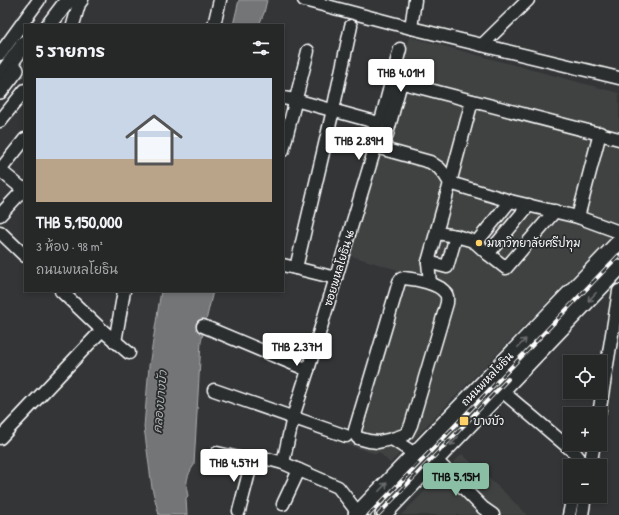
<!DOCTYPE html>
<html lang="th">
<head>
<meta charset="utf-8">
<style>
  :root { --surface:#262828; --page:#2e3030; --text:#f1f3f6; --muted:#a4a6a8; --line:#424445; --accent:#8abfa5 }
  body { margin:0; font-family:"Patrick Hand","Playpen Sans Thai",sans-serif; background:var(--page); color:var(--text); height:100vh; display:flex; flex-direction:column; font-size:15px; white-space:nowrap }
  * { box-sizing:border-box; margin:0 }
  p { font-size:13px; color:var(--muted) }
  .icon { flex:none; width:22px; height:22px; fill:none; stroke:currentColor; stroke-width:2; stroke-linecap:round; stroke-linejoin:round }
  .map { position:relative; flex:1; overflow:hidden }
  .details { position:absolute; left:24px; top:24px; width:260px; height:268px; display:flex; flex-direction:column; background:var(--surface); border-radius:0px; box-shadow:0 2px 6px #0003,0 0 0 1px var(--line) }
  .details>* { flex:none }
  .fabs { position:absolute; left:563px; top:355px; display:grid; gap:8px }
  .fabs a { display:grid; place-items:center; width:44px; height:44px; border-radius:0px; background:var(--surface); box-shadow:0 2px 6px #0003,0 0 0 1px var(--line); font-size:20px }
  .price { position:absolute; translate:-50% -34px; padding:0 9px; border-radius:4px; background:#fff; color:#222; font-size:13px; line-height:26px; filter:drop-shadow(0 1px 2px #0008) }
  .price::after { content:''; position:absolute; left:50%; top:24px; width:12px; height:9px; margin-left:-6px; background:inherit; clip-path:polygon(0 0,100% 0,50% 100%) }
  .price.current { background:var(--accent); color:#111 }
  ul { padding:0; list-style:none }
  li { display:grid; align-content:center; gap:8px; height:212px; padding:0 12px }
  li+li { border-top:1px solid var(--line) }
  li span { display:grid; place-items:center; height:124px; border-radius:0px; color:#555 }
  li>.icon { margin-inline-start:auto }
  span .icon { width:72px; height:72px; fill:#fffc; stroke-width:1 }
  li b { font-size:17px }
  h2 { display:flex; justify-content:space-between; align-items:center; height:48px; padding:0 12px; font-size:17px }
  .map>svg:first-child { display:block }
  .built { fill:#404243 }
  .water { fill:#737576; stroke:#abacad }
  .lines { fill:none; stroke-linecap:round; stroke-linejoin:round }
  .minor-casing { stroke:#fff; stroke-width:15 }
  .major-casing { stroke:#fff; stroke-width:18 }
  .minor { stroke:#2a2d2e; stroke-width:12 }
  .major { stroke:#2a2d2e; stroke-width:15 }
  .rail-casing { stroke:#fff; stroke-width:4 }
  .rail { stroke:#2a2d2e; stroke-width:2.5; stroke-dasharray:8; stroke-linecap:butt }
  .oneway { stroke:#6a6c6d }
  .poi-dot { fill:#ffd166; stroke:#2a2d2e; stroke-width:1.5 }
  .labels { text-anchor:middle; stroke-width:3.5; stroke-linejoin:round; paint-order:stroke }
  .poi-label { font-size:11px; fill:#fff; stroke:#2a2d2e; text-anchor:start }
  .street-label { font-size:11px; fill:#fff; stroke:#2a2d2e }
  .water-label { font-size:12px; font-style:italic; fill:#b2b3b4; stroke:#2a2d2e }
</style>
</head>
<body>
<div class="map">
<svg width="619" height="515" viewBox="0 0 619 515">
  <rect width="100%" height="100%" fill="#333536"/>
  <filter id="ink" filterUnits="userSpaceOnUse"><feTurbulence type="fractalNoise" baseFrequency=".025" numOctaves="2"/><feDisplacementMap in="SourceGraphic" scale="8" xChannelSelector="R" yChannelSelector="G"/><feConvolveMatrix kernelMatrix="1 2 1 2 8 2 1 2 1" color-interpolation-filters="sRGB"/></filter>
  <g filter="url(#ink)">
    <g class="built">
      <path d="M410,37l209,56v136l-229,234 -11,-11 -3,2 -29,-9 51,-175 -50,-15z"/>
      <path d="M462,454l43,39 22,22h-126z"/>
    </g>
    <g class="water">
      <path d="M239,0h28l-3,13 -5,12h-26z"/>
      <path d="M161,291h52l-12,51 -7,123c-7,10 -9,19 -6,31l-2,2 1,17h-28l-7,-27 -8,-61 5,-61z"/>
    </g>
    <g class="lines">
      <g class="minor-casing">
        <g id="minor">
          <path d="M304,0l107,28 208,50"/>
          <path d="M73,25l6,-21 3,-4"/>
          <path d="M214,25l6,-25"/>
          <path d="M411,28l4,-28"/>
          <path d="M482,45l46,-45"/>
          <path d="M0,54l39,-54"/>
          <path d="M0,121l25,-31"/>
          <path d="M376,126l6,-9 18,-68"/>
          <path d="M619,139l-216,-56h-2l-1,3 -17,63 47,13 9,6 6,7 5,8 60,18 68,16 41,15"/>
          <path d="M283,150l25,-99"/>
          <path d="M24,190l-23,-19v-2l24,-30"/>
          <path d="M0,215l25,-27"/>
          <path d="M578,217l22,-84"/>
          <path d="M0,232l25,24"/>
          <path d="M437,233l19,3 14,4 6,3 12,11 18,14 49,-57"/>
          <path d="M476,243l34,-42"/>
          <path d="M488,254l41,-49"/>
          <path d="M428,262l19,5 9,-31"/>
          <path d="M283,265l53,13"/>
          <path d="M296,268l37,-158 18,-84"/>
          <path d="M404,278c11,1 36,5 42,16 2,3 1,6 1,9l-36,122 -4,8 -3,2 -12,4 -14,3 -9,-1 -11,-3 -3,-4v-4l44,-148 2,-3z"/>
          <path d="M430,283l-2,-21 22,-79 22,-82"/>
          <path d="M61,291l41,39 27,23"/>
          <path d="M203,326l105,44"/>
          <path d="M115,342l9,-51"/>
          <path d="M214,390l132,46"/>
          <path d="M502,391l73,62 4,5v8"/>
          <path d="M599,414l20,-123"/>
          <path d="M0,438l102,-108"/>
          <path d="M392,439l23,15"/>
          <path d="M217,453l35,8 16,-2 15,4 55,24 20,26"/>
          <path d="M436,460l47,48 10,7"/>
          <path d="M283,463l10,-46 15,-47 71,-235 -3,-9 -4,-5 -77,-21 -12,-2"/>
          <path d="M590,466l4,-22"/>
          <path d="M283,504l16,-34"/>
          <path d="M239,511l13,-50"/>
          <path d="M569,515l4,-19"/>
          <path d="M582,515l3,-19"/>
        </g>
      </g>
      <g class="major-casing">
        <g id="major">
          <path d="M49,25l19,-25"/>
          <path d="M0,77l25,-34"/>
          <path d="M0,91l16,-21"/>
          <path d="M356,515l263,-273"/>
          <path d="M383,515l236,-247"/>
        </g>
      </g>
      <use href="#minor" class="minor"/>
      <use href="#major" class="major"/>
      <g class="rail-casing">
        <g id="rail">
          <path d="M369,515l250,-260"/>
          <path d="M378,515l130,-136"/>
        </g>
      </g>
      <use href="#rail" class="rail"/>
    </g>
    <defs><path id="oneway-shaft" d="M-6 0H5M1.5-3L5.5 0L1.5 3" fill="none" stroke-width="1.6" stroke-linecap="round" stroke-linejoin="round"/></defs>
    <g class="oneway">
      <use href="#oneway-shaft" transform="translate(592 297) rotate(134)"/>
      <use href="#oneway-shaft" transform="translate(522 343) rotate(-46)"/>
      <use href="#oneway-shaft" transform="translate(454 441) rotate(134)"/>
      <use href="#oneway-shaft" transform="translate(383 487) rotate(-46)"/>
    </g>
  </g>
  <g class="poi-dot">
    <circle cx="479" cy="243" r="4"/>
    <rect x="459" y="416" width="10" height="10" rx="2"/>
  </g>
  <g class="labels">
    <g class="poi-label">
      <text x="487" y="247">มหาวิทยาลัยศรีปทุม</text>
      <text x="473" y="425">บางบัว</text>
    </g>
    <g class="street-label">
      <text transform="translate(339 268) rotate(-73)" y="4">ซอยพหลโยธิน 46</text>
      <text transform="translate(487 379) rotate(-46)" y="4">ถนนพหลโยธิน</text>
    </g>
    <g class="water-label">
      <text transform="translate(160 402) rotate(-85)" y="4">คลองบางบัว</text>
    </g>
  </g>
</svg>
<div class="fabs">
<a><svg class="icon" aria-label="locate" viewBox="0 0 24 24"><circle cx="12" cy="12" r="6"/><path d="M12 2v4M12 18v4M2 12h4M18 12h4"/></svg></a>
<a>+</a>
<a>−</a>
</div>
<b class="price" style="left:401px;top:93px">THB 4.01M</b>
<b class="price" style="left:359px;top:161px">THB 2.89M</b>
<b class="price" style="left:297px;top:367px">THB 2.37M</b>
<b class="price" style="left:234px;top:483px">THB 4.57M</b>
<b class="price current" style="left:456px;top:497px">THB 5.15M</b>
<section class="details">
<h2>5 รายการ<svg class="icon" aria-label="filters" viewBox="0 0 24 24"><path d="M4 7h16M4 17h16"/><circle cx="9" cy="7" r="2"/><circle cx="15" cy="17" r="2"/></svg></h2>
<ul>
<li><span style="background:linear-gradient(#c9d6e8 65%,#b9a48a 0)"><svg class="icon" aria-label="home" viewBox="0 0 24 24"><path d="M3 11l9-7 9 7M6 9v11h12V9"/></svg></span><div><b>THB 5,150,000</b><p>3 ห้อง · 98 m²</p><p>ถนนพหลโยธิน</p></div></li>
</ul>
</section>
</div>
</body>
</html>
